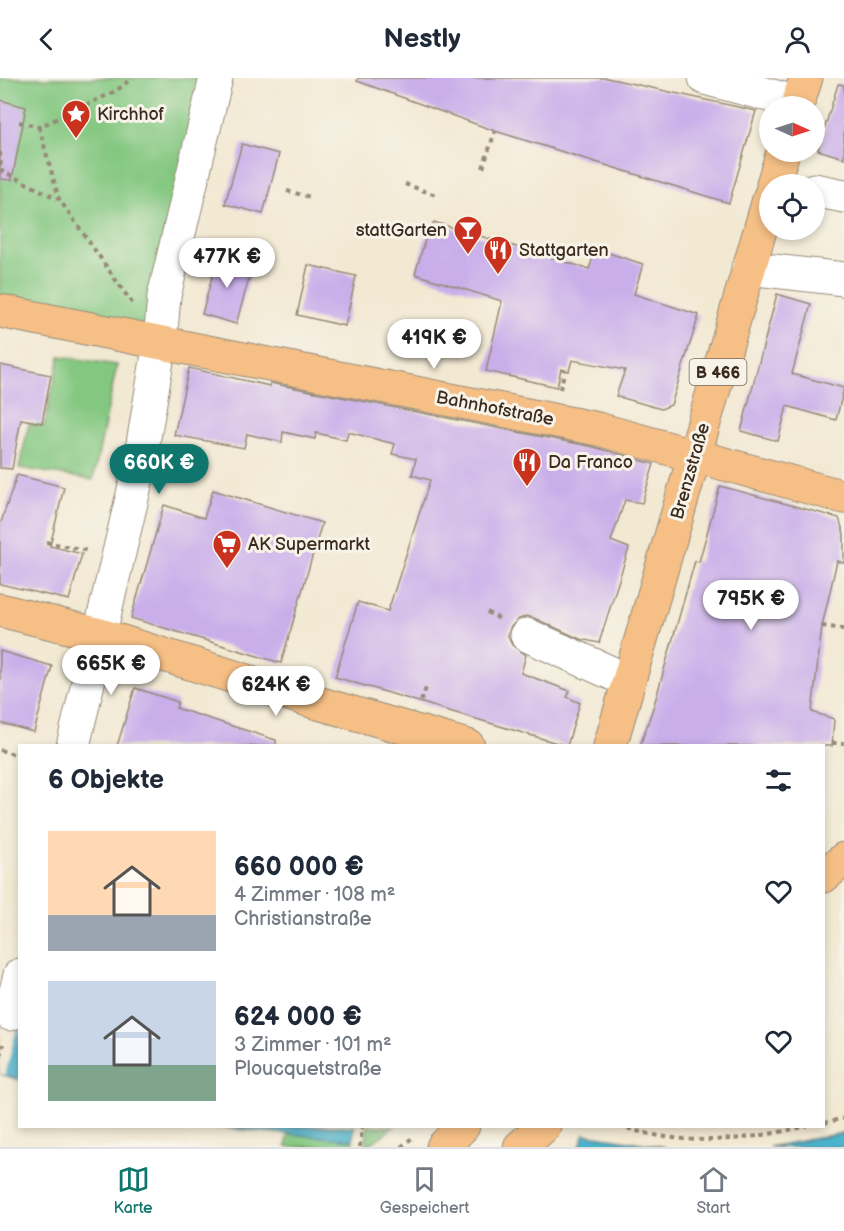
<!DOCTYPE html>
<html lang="de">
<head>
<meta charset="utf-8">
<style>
  :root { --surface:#fff; --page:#f6f6f7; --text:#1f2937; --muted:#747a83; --line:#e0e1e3; --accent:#0f766e }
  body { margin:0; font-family:"Balsamiq Sans",sans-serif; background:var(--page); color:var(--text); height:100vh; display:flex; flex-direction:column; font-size:22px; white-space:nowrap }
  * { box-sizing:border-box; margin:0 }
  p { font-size:20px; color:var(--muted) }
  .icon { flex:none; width:33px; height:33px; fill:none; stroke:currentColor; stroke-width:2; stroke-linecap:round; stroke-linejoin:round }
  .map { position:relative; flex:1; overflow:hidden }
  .side { position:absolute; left:18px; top:666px; width:807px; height:384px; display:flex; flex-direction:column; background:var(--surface); border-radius:0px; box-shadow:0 3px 9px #0003 }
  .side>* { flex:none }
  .needle { width:39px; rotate:93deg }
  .fabs { position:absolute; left:759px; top:18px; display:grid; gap:12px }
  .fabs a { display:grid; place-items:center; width:66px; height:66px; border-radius:50%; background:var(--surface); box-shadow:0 3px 9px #0003; font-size:30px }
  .price { position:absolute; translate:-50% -51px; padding:0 14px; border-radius:21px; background:#fff; color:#222; font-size:20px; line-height:39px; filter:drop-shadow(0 2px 3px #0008) }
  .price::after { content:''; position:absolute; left:50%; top:36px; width:18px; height:14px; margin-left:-9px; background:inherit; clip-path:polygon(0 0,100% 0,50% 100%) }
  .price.current { background:var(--accent); color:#fff }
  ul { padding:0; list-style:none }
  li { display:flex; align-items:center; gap:18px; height:150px; padding:0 30px }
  li span { display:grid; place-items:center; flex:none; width:168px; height:120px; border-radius:0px; color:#555 }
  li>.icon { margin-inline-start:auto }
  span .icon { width:72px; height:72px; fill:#fffc; stroke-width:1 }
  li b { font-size:26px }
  h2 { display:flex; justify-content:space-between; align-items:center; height:72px; padding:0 30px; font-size:26px }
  header { display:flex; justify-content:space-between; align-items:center; height:78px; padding:0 30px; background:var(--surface); font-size:27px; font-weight:800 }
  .tab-bar { display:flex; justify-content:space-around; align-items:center; height:84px; border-top:2px solid var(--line); background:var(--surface); font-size:16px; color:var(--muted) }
  .tab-bar a { display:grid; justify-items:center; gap:3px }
  .tab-bar .current { color:var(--accent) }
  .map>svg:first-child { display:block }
  .green { fill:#83c780; stroke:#5f784f; stroke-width:1.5 }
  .water { fill:#4cb2cb; stroke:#446e74; stroke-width:1.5 }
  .pier { fill:#f2e9d3 }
  .building { fill:#c9aeea }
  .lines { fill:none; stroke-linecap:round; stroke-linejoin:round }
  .minor-casing { stroke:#968a78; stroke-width:35 }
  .major-casing { stroke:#968a78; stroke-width:35 }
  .path { stroke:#968a78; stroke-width:4; stroke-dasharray:4.5 4.5; stroke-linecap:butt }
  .minor { stroke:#fff; stroke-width:33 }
  .major { stroke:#f5bf86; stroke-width:33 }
  .labels { text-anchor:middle; stroke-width:6; stroke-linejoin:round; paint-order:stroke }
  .shield { fill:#f7f3e8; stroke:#73665b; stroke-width:1.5 }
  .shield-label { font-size:16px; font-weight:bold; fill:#3b2a1e }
  .poi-label { font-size:18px; fill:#3b2a1e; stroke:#f7f3e8; text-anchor:start }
  .street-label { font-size:18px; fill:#3b2a1e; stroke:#f7f3e8 }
</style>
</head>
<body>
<header><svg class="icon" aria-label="back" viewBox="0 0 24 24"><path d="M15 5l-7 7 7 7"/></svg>Nestly<svg class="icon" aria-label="person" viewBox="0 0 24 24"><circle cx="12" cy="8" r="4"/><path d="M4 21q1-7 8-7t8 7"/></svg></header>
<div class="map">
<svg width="844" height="1069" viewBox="0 0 844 1069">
  <rect width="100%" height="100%" fill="#f7f3e8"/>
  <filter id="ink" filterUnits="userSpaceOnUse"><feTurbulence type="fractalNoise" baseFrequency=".0167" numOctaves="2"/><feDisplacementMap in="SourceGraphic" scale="12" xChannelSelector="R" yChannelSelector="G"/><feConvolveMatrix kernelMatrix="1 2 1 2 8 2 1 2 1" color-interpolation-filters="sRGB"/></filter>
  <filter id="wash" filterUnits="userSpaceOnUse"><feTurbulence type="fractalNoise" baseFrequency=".008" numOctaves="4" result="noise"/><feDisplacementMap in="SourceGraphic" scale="24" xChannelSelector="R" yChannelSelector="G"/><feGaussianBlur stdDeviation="1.35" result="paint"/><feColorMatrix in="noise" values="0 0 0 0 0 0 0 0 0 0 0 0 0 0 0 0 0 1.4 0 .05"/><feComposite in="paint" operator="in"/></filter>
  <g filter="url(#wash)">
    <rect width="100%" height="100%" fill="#f2e9d3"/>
    <g class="green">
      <path d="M0,0h207l-59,251 -148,-29z"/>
      <path d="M60,278l57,9 -24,115 -74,-12 10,-44 15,2z"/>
      <path d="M367,1049v-1l27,1 -28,20z"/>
      <path d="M288,1055l65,7 -1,7h-66z"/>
    </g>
    <g class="water">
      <path d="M0,935l19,7v60l-19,-6z"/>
      <path d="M214,1049l140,-1v1l-1,13z"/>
      <path d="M844,1055v14h-75z"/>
      <path d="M584,1056l81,13h-85z"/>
    </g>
    <path class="pier" d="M0,938l19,4 -14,55 -5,-1z"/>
    <g id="blocks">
      <g class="building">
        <path d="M358,0h249l149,33 -27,92 -234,-72 -138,-50z"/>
        <path d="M838,6l6,1v73l-26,-8z"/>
        <path d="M0,22l26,7 -14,73 -12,-1z"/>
        <path d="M242,66l37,10 -16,60 -38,-10z"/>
        <path d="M434,144l155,47 7,-20 47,15 -9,30 65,21 -28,90 -10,4 -45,-13 9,-26 -53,-10 -3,11 -8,-2 -4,18 -71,-16 16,-70 -87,-27 13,-44 3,1z"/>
        <path d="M218,177l35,10 -17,59 -34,-10z"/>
        <path d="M308,187l48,11 -11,50 -48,-11z"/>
        <path d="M777,216l34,10 -19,70 52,14 -8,32 -49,-14 -9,35 -37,-10z"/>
        <path d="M0,287l51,10 -9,48 -21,-4 -9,50 -12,-1z"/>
        <path d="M189,290l81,18v-3l324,64 60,17 -12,39 -17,-3 -14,41 18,7 -30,95 -19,-4 -46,-21 -8,-2 -9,4 -7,8 -2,8 4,9 14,10 -5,18 49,18 -3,6 13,6 -13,43 -232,-69 23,-75 30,9 42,-131 -18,-5 4,-16 -24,-5 3,-10 -47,-12 -2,8 -30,-7 -1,6 -32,-7 -1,10 -35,-8 -3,14 -70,-13z"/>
        <path d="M17,397l47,12 -14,59 32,8 -13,46 -69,-16v-59z"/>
        <path d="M720,408l119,32 5,16v29l-7,-2 -15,65 -10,86 22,7 -2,27h-192l14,-41 41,-144 4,1z"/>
        <path d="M213,412l109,33 -41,140 -150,-45 33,-113 40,13z"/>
        <path d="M0,573l52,15 -18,66 -34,-9z"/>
        <path d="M135,610l43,14 -2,6 100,32v6h-159z"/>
      </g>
    </g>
  </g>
  <g filter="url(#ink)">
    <use href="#blocks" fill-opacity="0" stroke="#968a78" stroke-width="1.5"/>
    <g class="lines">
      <g class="minor-casing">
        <g id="minor">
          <path d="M705,0l93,25"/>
          <path d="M814,112l30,6"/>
          <path d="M748,190l96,11"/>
          <path d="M527,557l102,46"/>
          <path d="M73,668l65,-273 22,-130 4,-47 52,-218"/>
          <path d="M10,936l10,-39"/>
        </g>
      </g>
      <g class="major-casing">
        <g id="major">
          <path d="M797,28l9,-28"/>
          <path d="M773,106l10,-32"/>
          <path d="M0,233l598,118 246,68"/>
          <path d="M0,532l100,25 218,68 150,43"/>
          <path d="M610,668l160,-550"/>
          <path d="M824,798l20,-17"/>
          <path d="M443,1069l20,-21"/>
          <path d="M520,1069l24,-21"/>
        </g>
      </g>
      <g class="path">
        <path d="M19,44l20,5 77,-36 16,-13"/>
        <path d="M39,49l20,72 73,104"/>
        <path d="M0,74l1,18"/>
        <path d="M483,90l12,-37"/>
        <path d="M0,92l58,29"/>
        <path d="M405,106l31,11"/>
        <path d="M287,113l23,6"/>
        <path d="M205,183l10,4"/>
        <path d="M560,311l5,-19"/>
        <path d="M46,464l43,9"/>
        <path d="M487,534l13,7"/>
        <path d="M822,548l22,3"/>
        <path d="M421,623l5,-13"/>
        <path d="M832,665h12"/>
        <path d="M0,672l20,6"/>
        <path d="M0,978l3,-12"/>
        <path d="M824,1045l20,-5"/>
        <path d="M619,1048c67,21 121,16 188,0"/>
        <path d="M360,1069l2,-21"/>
        <path d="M401,1069l11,-9"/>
      </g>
      <use href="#minor" class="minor"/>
      <use href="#major" class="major"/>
    </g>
  </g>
  <defs>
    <g id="sight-pin" transform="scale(1.5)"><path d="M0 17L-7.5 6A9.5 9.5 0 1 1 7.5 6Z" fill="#c8321e" stroke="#f7f3e8"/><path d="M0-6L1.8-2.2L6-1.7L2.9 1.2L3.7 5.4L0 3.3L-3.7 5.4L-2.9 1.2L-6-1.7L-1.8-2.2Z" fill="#fff"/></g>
    <g id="bar-pin" transform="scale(1.5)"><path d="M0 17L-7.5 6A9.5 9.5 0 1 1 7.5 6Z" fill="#c8321e" stroke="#f7f3e8"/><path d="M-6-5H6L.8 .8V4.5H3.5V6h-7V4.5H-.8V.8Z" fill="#fff"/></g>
    <g id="restaurant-pin" transform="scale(1.5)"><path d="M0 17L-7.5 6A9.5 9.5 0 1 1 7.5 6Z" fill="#c8321e" stroke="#f7f3e8"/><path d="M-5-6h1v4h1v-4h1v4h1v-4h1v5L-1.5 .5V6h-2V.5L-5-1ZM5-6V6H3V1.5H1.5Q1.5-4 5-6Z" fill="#fff"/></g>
    <g id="supermarket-pin" transform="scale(1.5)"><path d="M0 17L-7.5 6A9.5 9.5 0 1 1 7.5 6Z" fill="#c8321e" stroke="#f7f3e8"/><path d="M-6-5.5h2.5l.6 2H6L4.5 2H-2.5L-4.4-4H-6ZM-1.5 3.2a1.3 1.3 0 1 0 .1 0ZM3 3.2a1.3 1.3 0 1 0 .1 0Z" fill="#fff"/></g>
  </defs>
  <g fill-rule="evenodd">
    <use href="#sight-pin" x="76" y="36"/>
    <use href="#bar-pin" x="468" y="152"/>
    <use href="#restaurant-pin" x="498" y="172"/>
    <use href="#restaurant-pin" x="527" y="384"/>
    <use href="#supermarket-pin" x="227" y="466"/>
  </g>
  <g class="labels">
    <rect class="shield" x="689.5" y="281" width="57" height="26" rx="4.5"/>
    <g class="shield-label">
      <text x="718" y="300">B 466</text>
    </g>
    <g class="poi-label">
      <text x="97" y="42">Kirchhof</text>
      <text x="447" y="158" text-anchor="end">stattGarten</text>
      <text x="519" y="178">Stattgarten</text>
      <text x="548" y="390">Da Franco</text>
      <text x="248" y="472">AK Supermarkt</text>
    </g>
    <g class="street-label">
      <text transform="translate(495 330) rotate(11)" y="6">Bahnhofstraße</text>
      <text transform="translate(690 393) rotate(-74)" y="6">Brenzstraße</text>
    </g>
  </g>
</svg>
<div class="fabs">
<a><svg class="needle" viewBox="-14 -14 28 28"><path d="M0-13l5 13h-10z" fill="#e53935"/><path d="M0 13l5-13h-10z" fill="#747a83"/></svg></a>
<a><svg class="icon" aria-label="locate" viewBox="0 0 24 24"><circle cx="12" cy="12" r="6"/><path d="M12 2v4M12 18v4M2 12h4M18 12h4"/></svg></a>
</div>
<b class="price" style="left:227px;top:211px">477K €</b>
<b class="price" style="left:434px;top:292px">419K €</b>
<b class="price current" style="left:159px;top:417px">660K €</b>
<b class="price" style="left:751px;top:553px">795K €</b>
<b class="price" style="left:111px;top:618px">665K €</b>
<b class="price" style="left:276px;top:639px">624K €</b>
<section class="side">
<h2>6 Objekte<svg class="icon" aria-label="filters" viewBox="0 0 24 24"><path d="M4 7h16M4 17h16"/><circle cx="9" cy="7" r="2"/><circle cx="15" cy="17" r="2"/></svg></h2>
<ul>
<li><span style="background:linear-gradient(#ffd9b3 70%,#9aa5b1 0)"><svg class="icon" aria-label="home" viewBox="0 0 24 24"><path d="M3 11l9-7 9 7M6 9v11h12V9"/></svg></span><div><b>660 000 €</b><p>4 Zimmer · 108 m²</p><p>Christianstraße</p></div><svg class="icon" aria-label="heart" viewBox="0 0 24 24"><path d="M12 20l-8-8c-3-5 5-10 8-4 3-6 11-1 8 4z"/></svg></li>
<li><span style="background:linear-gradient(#c9d6e8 70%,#7fa58c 0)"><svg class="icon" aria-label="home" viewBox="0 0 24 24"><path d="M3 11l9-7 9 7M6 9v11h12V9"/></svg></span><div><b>624 000 €</b><p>3 Zimmer · 101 m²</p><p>Ploucquetstraße</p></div><svg class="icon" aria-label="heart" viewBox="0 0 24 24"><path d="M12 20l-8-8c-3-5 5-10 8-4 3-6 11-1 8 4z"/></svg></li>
</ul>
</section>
</div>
<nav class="tab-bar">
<a class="current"><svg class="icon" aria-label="map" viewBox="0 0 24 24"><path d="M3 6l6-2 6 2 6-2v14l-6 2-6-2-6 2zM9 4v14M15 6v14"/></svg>Karte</a>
<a><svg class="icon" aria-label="saved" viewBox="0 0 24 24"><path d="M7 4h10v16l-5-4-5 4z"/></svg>Gespeichert</a>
<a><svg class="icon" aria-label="home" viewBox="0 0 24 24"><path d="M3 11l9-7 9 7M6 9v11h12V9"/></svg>Start</a>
</nav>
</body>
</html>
